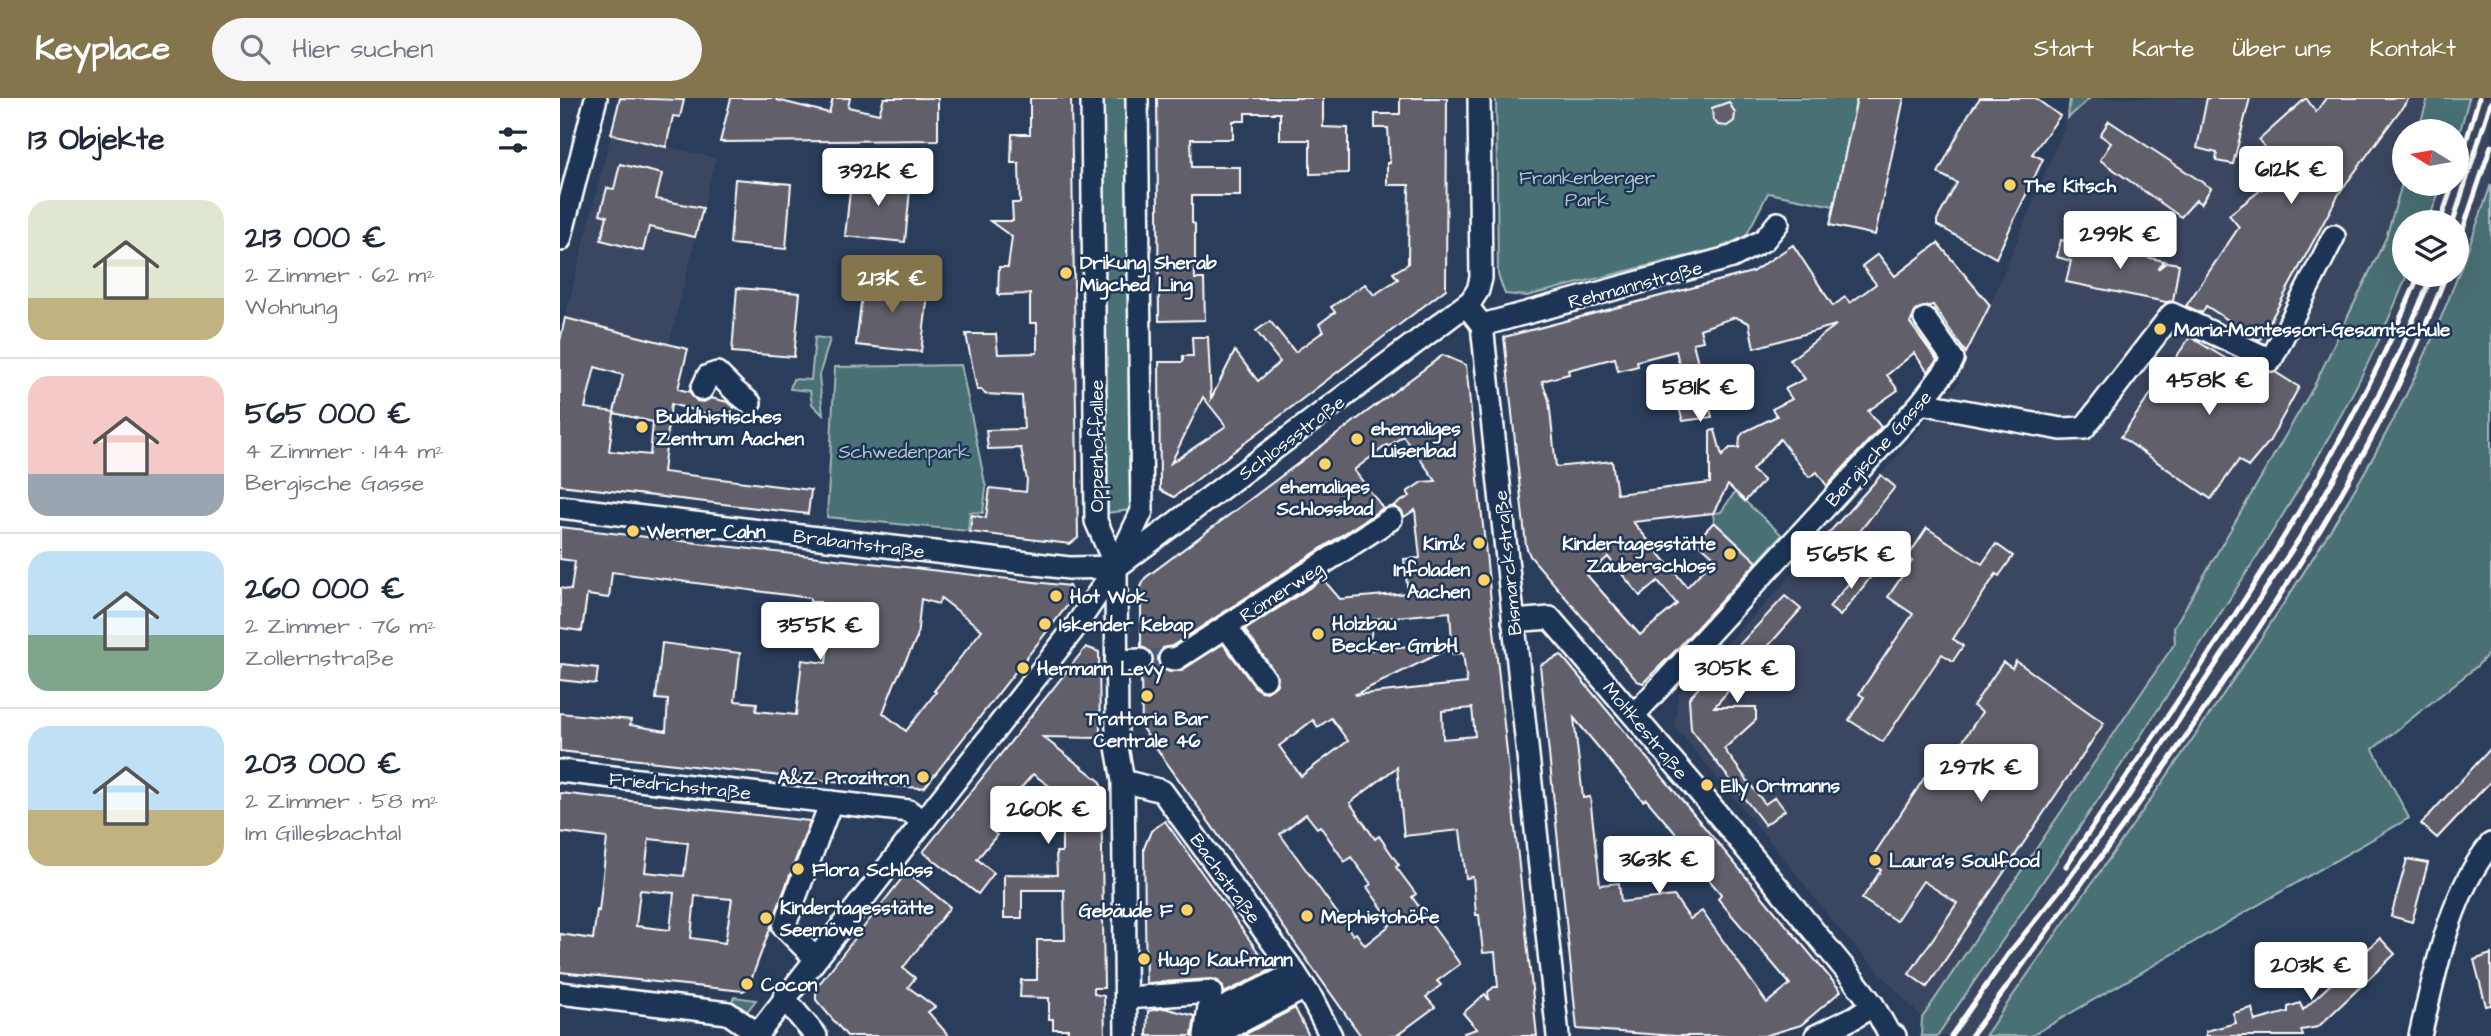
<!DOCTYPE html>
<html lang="de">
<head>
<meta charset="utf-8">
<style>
  :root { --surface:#fff; --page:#f6f6f7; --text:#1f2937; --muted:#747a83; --line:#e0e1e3; --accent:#84754c }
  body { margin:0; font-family:"Architects Daughter",sans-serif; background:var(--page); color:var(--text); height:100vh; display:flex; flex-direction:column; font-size:26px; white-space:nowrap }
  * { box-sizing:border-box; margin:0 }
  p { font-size:23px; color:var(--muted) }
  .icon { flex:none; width:38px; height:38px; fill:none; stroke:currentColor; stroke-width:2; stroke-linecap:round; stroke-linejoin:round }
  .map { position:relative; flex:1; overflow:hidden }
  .panel { display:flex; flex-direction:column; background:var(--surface); width:560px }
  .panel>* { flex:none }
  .needle { width:46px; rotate:281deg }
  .buttons { position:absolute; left:1832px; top:21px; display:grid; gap:14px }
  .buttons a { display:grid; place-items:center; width:77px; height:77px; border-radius:50%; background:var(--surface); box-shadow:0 7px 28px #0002; font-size:35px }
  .price { position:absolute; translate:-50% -60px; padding:0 16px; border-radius:7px; background:#fff; color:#222; font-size:23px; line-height:46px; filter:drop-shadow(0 2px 4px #0008) }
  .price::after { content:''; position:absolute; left:50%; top:42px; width:21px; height:16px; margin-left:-10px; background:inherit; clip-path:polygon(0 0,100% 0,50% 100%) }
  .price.active { background:var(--accent); color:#fff }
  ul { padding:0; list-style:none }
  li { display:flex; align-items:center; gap:21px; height:175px; padding:0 28px }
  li+li { border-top:2px solid var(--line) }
  li span { display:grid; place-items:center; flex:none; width:196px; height:140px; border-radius:21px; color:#555 }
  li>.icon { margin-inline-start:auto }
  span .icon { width:84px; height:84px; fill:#fffc; stroke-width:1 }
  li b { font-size:30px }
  h2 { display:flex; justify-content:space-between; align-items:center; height:84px; padding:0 28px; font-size:30px }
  header { display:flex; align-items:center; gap:42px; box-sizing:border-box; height:98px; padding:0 35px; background:var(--accent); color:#fff }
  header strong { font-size:33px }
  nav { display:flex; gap:38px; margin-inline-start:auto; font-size:24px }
  .search { width:490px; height:63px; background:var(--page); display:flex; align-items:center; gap:18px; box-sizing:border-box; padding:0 24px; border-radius:38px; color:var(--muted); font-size:26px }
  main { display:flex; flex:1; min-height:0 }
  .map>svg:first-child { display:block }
  .built { fill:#3a4760 }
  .green { fill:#487075; stroke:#a4b8ba; stroke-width:2 }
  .building { fill:#605e6b; stroke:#fff; stroke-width:2; fill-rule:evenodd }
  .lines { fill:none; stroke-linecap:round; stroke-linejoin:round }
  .minor-tunnel { stroke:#4a5a74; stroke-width:21; stroke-dasharray:21 10; stroke-linecap:butt }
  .minor-casing { stroke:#fff; stroke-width:26 }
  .minor { stroke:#1d3557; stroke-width:21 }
  .rail { stroke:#fff; stroke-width:5 }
  .poi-dot { fill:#ffd166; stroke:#1d3557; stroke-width:2.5 }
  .labels { text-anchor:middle; stroke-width:5; stroke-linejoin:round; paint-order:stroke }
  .park-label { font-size:19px; fill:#b6c6c8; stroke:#1d3557 }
  .poi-label { font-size:19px; font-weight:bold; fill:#fff; stroke:#1d3557; text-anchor:start }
  .street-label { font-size:19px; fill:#fff; stroke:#1d3557 }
</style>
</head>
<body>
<header>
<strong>Keyplace</strong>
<div class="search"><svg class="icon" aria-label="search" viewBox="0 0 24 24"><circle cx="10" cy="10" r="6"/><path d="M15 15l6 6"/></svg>Hier suchen</div>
<nav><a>Start</a><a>Karte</a><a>Über uns</a><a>Kontakt</a></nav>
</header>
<main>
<section class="panel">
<h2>13 Objekte<svg class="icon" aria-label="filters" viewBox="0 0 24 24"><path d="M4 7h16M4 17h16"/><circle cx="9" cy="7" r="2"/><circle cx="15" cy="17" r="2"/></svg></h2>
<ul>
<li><span style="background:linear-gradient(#dfe7d0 70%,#c2b280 0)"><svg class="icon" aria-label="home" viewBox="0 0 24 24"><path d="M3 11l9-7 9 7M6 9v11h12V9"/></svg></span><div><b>213 000 €</b><p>2 Zimmer · 62 m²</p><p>Wohnung</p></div></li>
<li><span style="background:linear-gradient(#f6c9c9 70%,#9aa5b1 0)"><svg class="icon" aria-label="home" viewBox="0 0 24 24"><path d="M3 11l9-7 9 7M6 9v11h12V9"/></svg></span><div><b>565 000 €</b><p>4 Zimmer · 144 m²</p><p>Bergische Gasse</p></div></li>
<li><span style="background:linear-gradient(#bfe0f5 60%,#7fa58c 0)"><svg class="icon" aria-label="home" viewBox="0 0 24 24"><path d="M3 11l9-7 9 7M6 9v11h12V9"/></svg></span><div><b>260 000 €</b><p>2 Zimmer · 76 m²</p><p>Zollernstraße</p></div></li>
<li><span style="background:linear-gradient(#bfe0f5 60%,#c2b280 0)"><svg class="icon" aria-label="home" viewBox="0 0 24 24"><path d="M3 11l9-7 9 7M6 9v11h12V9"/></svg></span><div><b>203 000 €</b><p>2 Zimmer · 58 m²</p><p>Im Gillesbachtal</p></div></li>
</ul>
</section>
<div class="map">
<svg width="1931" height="938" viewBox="0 0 1931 938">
  <rect width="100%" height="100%" fill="#2a3d5b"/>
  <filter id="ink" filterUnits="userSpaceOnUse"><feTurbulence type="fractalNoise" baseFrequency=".0143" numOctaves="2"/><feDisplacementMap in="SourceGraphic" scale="14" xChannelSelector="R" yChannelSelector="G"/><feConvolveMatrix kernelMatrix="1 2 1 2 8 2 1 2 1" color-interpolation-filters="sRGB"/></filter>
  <g filter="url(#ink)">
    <g class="built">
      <path d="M1530,0h338l-10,33h-14v46l-18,61 -73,150 -139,239 1,16 -253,375 -87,-93 -48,-63 -112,-135 3,-33 91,-94 112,-125 77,-92 8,-30 24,-48 78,-187z"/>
      <path d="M1909,0h22v86l-47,126 -25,58 -41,79 -59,104 -82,123 -252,362h-48l138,-202 202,-308 61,-104 69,-147h50v-53h-29l14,-38h15v-42z"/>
      <path d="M51,36l105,24 -47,186 -104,-26z"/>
    </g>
    <g class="green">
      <path d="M542,0h24l4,412 -24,3z"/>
      <path d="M936,0h361l-23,108 -66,-13 -22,43 -27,12 -192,48 -22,-2 -7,-19z"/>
      <path d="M1510,0h20l-22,20z"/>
      <path d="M1868,0h41l-12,44v-11h-39z"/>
      <path d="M1844,79v7h38l-14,38h-24v53h3c-50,127 -124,242 -198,356 -88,137 -180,271 -272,405h-16l1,-18 253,-375 -1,-16 139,-239 73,-150z"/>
      <path d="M1931,86v467l-15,16 -103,82 36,69 -378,218h-46c90,-131 184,-259 272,-392 59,-89 117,-180 163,-278 27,-59 50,-120 71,-182z"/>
      <path d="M255,239l15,2 -11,37 4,39 -11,-11 -2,-13 -20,-2 3,-10 18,1z"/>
      <path d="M401,267l25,123 -3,25 -13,-1 -2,19 -141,-14 8,-150z"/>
      <path d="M1175,394l47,43 -25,27 -43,-40 -1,-9 8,-1z"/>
      <path d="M174,899l22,3 -11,14 -15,-8z"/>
    </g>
    <g class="building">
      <path d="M60,0l64,2 -4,17 -7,-1 -7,31 -55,-13z"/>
      <path d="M171,0h46v2l52,13 4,-15h17l-2,9 31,7 5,-16h54v42l-218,2z"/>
      <path d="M470,0h41l7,440 -8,6 -100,-12 2,-17 14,3 4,-30 36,4 1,-12 -6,-32 -33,1 -2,-19 38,-1 -2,-33 -37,-2 -3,-4h-5l-11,-56h30l2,20 39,-1v-30h-7v-29l-32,1 1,-28h9l4,-30 -22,-16h23l-1,-18h8l-1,-40h-8l1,-29h18z"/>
      <path d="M597,0h166v29l25,1v45l-38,1v-34h-30v-27h-35v8h-12v18h-42l1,28h48v29h-48v27l3,1v55h9l1,41 -46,1z"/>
      <path d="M840,0h47l-1,191 -272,208 -14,-7 -1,-128h24v-6h10l-1,-19h16l3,62 24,-48 23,30 22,-19 -24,-31 14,-10 25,31 29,-21 -5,-7 16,-12 -4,-5 34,-23 9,11 24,-16 -5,-6 15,-9 1,-79h-22v-22h3l-2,-35h-13v-14h25zM643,299l23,29 -55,37z"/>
      <path d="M1297,0h47l-29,137 -45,-10z"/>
      <path d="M1420,0h55l25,18 -28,38 11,5 -47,99 -59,-33v-5l20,-37 -19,-10 30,-58z"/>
      <path d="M1647,0h43l-17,66 -17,-3 1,-8 -20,-5z"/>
      <path d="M1746,0l10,14 10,-14h83l-69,94 -80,148 -54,-34 -4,7 -16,-7 53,-79 -10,-12 43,-34 8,-15 -21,-26z"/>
      <path d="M1169,4l6,11 -1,8 -7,5 -9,-1 -5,-6 -1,-11z"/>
      <path d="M1549,23l102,67 -10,16 -5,-4 -15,17 -81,-57 11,-17 -11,-8z"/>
      <path d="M60,66l42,10 -6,25 47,9 -8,29 -46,-10 -6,24 -42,-11 6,-24 -7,-2 7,-26 7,1z"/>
      <path d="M292,75l59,6 -6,63 -60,-6z"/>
      <path d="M175,81l56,5 -5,65 -56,-5z"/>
      <path d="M1501,142l47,10v-4l35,7 -1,3 22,5 -6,8 9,-7 12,2 -6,37 -7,1 -100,-20 5,-21 -14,-4z"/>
      <path d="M1378,145l52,62 -24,48 -33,-48 -16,4 -7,14 27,37 -9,12 -14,-19 -27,22 11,15 -30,21 13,16 -54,59 -10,-14 -8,5 -29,-38 -28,31 12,11 -19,20 -17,-16 -15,28 -80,9 54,65 21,-22 -2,-2 7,-7 -17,-15 18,-19 43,40 -80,87 -34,34 -6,-2 -107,-125 -4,-10 -22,-209 248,-65 41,-27 40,61 12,-9 5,6 26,-19 -14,-18 16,-12 17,22zM1175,219l14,6 5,25 82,-23 -46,35 15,19 -20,10 7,10 -20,10 5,7 -33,16 -4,5 -1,11h-9l-8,8 -7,-26 -5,1v52l-93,11 -5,-33 -56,6 -7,-67 -7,-19 27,-7 -1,-4 47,-12 3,13 20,-5 -1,-5 39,-10 13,52 -11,2 5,16 29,-4 -19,-74 10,-2 -3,-12zM1048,459l32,39 18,-15 19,23 -37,31 -53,-60z"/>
      <path d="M304,180l65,8 -8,66 -65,-7z"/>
      <path d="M177,190l63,5 -6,64 -62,-5z"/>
      <path d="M5,220l123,31 -10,40 12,3 7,9 7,1 7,-4 17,4 6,5 -4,13 -59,-16 -8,68 148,18 -3,24 -248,-29v-144zM35,269l28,8 -9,37 -29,-4zM54,315l39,9 -3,33 -41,-4z"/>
      <path d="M1630,239l70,42 4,-8 11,1 24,15 -30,55 -21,25 -9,-7 -28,39 -90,-62z"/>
      <path d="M883,257l23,10 71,671h-72l-1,-3 13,-4 -14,-16 22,-19 4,6 -1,-8 6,-5h4l-3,-35 -12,1 -4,-38h-3l-3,-38 -7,1 -6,-48 -56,6 -7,-69 -47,36 25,36 4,-3 20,29 -3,2 20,27 -4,3 48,67 -23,17 4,4 -15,12 9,10 -39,29h-35l-219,-308 -1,-55 8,-2 5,-11 -2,-8 -11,-5v-60l4,-9zM843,338l33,45 -14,1 -15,10 3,4 -17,10 9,5 2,6 11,-7 5,48 -16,1 4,34 -68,6 -17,-20 -78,51 33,47 -1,8 -10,7 -6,-1 -6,-4 -32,-43 -41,26 -13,2 -10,-6 -2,-8 6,-10 9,-2 211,-138 -29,-38 33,-25 1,2zM890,514l2,30 -84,8 6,-31zM892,549v7l11,-1 4,30 -113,12zM912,610l3,28 -32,3 -1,-28zM771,620l17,23 -47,35 -22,-30 34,-26 5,7zM746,716l11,14 3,-2 25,36 6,-5 20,27 -4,3 20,28 -3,2 6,8 -25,20 -9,-12 -3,2 -73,-101z"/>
      <path d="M1321,377l14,12 -51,64 -18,-15z"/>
      <path d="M0,429l509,59 5,11 -149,190 -5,1 -113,-9 -247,-28v-38l71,7 -1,5 36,6 2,-31 -12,-1 6,-56 78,10 -5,48 22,2 -1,8 40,4 6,-55 24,3 4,-38 -12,-3 2,-20h-10v-4l-198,-26 -3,26 -22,-3 -5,36 -22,-3v-40l11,2 4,-29 -15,-2zM381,500l41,32 -48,61 2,1 -30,39 -23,-18 12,-31 22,-44 4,-39 17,5z"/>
      <path d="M1367,430l55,36 14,-20 17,12 -14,20 -3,-2 -43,65 10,7 -10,15 -11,-7 -59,88 -34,-22 15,-23 -5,-3 54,-80 -25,-17 24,-36 -5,-3z"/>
      <path d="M1304,467l10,8 -34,43 -11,-9z"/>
      <path d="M1225,498l16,13 -87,98h42v13l-32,29 41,55 10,-7 10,13 -20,15 -74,-96 -2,-31z"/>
      <path d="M526,549l13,5 1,86 -57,-1 58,45 3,206h-10v6l10,2 1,40h-37v-7h-15v-10h-4v-21l-29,-1 1,-17h16v-40h28l-1,-50h-42v28h-18v-44l53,1 -1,-23h6v-35h-4l1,-24 -26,-19 -12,14 -32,40 8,7 -20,24 17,14 -16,21 -55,-42z"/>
      <path d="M1001,557l280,336 -40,34 -37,11h-88l-99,-7 -37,-364zM1014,620l69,83 3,-2 37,43 15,18 -3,3 26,31 -3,5 72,85 -23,19 -65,-92 -12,8 -16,-23 -53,6 -2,-19 -19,2 -10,-88 -7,1z"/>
      <path d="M1456,563l88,62 -177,264 -18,-13 48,-71 -34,-22 -27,40 -34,-22 19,-29 -12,-8 75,-114 10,6 28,-42 -9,-6 30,-44 9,6z"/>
      <path d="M1,566l37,4 -2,16 -36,-4z"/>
      <path d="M1931,650v33l-54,57 -16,-14z"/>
      <path d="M0,695l250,28 -62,167 -5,3 -183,-19v-38l33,5 4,-29 2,1 8,-73 -47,-6zM89,741l39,4 -4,33 -39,-4zM80,792l34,3 -4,37 -34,-4zM135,798l37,3 -7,44 -34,-5z"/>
      <path d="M605,723l69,97 37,52 -47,23 -1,-6 -5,-6 -7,-2 -65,4 -2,-135 7,-17z"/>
      <path d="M1847,761l21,4 -16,59 -21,-6z"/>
      <path d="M347,774l43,35 -47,61 12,10 -7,9 27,20 -7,5 21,24h-102l-31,-36v-12z"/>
      <path d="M1820,840l15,16 -77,73 -17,3 2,6h-97v-5l30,-8 -3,-10 19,-5 3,13 33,-9v-5l12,-4 3,7z"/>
      <path d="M1931,856v51l-5,1 -12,-46z"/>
      <path d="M604,910l31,8 -3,20h-45l1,-25z"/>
      <path d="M735,910l14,28h-67z"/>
    </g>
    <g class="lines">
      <path class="minor-tunnel" d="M581,562l29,-1"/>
      <g class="minor-casing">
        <g id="minor">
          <path d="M532,0l4,423 20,46 1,180 6,34 3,255"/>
          <path d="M0,142l36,-142"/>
          <path d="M907,208l15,19 76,711"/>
          <path d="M922,227l250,-68 32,-17 14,-17"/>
          <path d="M142,291l6,-13 9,-3 19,19 14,11"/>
          <path d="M1361,305l140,26 23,-1 88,-114 99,46 63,-124"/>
          <path d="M0,409l509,61 47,-1"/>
          <path d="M558,468l353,-265 7,-11 3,-12 -2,-180"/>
          <path d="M953,523l37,-3 156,182 143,174 24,31 15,27 7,4"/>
          <path d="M666,529l39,52"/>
          <path d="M610,561h6l215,-140"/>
          <path d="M556,563l25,-1"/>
          <path d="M1074,617l287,-312 29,-38 3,-6 -28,-40"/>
          <path d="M0,673l349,40 14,11"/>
          <path d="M563,683l39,10 133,182 17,26 19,37"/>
          <path d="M255,860l-31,-31 47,-125"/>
          <path d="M0,895l168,20 30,21"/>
          <path d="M224,900l32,38"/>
          <path d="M566,900l85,-6 -6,44"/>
          <path d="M653,915l82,-40"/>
          <path d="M657,936l88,-46"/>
          <path d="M196,938l317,-406 43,-63 26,-56 -5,-413"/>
          <path d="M1256,938l39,-19 18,-12"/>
          <path d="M1860,938c15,-63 29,-141 71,-192"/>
        </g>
      </g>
      <use href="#minor" class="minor"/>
      <g class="rail">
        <path d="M1897,74l22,-74"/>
        <path d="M1880,124l13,-38"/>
        <path d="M1893,124l38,-120"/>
        <path d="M1897,149l34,-101"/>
        <path d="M1506,768c128,-191 265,-377 353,-591"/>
        <path d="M1391,938l58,-83 58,-72 55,-75 177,-267 59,-102 41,-84 33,-78"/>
        <path d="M1411,938c75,-103 150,-205 222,-310 98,-142 191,-289 253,-451"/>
      </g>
    </g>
  </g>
  <g class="poi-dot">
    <circle cx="1450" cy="87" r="7"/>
    <circle cx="506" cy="175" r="7"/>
    <circle cx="1600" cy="231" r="7"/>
    <circle cx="82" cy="329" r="7"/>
    <circle cx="797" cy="341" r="7"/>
    <circle cx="765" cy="366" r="7"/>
    <circle cx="73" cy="433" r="7"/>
    <circle cx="919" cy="445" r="7"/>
    <circle cx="1170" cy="456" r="7"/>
    <circle cx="924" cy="482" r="7"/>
    <circle cx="496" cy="498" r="7"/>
    <circle cx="485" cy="526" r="7"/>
    <circle cx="758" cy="536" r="7"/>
    <circle cx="463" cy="570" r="7"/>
    <circle cx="587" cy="598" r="7"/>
    <circle cx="363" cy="679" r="7"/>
    <circle cx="1147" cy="687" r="7"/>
    <circle cx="1315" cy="762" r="7"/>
    <circle cx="238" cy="771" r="7"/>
    <circle cx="627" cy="812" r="7"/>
    <circle cx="747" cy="818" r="7"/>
    <circle cx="206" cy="820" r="7"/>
    <circle cx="584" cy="861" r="7"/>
    <circle cx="187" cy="886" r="7"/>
  </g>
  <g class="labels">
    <g class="park-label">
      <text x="1027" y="86">Frankenberger<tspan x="1027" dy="22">Park</tspan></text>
      <text x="344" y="360">Schwedenpark</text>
    </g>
    <g class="poi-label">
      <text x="1464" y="94">The Kitsch</text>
      <text x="520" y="171">Drikung Sherab<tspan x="520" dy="22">Migched Ling</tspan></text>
      <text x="1614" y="238">Maria-Montessori-Gesamtschule</text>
      <text x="96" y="325">Buddhistisches<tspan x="96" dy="22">Zentrum Aachen</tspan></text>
      <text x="811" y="337">ehemaliges<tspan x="811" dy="22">Luisenbad</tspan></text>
      <text x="765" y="395" text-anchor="middle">ehemaliges<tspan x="765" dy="22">Schlossbad</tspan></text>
      <text x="87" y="440">Werner Cahn</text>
      <text x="905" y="452" text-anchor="end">Kim&amp;</text>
      <text x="1156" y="452" text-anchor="end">Kindertagesstätte<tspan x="1156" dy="22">Zauberschloss</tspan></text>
      <text x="910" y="478" text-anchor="end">Infoladen<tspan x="910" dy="22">Aachen</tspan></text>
      <text x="510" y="505">Hot Wok</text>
      <text x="772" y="532">Holzbau<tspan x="772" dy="22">Becker GmbH</tspan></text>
      <text x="499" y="533">Iskender Kebap</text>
      <text x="477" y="577">Hermann Levy</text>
      <text x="587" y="627" text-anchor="middle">Trattoria Bar<tspan x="587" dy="22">Centrale 46</tspan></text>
      <text x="349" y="686" text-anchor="end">A&amp;Z Prozitron</text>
      <text x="1161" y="694">Elly Ortmanns</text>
      <text x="1329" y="769">Laura's Soulfood</text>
      <text x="252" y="778">Flora Schloss</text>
      <text x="220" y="816">Kindertagesstätte<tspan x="220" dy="22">Seemöwe</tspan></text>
      <text x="613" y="819" text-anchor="end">Gebäude F</text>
      <text x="761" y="825">Mephistohöfe</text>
      <text x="598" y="868">Hugo Kaufmann</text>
      <text x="201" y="893">Cocon</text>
    </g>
    <g class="street-label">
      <text transform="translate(1075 186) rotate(-15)" y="7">Rehmannstraße</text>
      <text transform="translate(731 339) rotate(-37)" y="7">Schlossstraße</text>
      <text transform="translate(536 348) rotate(-90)" y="7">Oppenhoffallee</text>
      <text transform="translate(1318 350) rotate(-48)" y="7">Bergische Gasse</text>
      <text transform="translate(299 445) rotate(7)" y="7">Brabantstraße</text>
      <text transform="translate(947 465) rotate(-96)" y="7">Bismarckstraße</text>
      <text transform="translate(721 493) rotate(-33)" y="7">Römerweg</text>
      <text transform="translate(1086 632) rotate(50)" y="7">Moltkestraße</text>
      <text transform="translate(120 687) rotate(6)" y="7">Friedrichstraße</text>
      <text transform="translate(666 780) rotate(54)" y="7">Bachstraße</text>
    </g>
  </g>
</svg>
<div class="buttons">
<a><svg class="needle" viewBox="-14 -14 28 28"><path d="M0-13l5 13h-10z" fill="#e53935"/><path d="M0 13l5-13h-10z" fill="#747a83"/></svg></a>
<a><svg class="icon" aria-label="layers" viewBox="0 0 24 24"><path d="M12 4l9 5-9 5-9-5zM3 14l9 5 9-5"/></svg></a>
</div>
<b class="price" style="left:1731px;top:108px">612K €</b>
<b class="price" style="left:318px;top:110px">392K €</b>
<b class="price" style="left:1560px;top:173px">299K €</b>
<b class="price active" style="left:332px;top:217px">213K €</b>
<b class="price" style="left:1649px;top:319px">458K €</b>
<b class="price" style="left:1140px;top:326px">581K €</b>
<b class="price" style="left:1291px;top:493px">565K €</b>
<b class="price" style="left:260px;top:564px">355K €</b>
<b class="price" style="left:1177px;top:607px">305K €</b>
<b class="price" style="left:1421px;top:706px">297K €</b>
<b class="price" style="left:488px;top:748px">260K €</b>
<b class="price" style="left:1099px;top:798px">363K €</b>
<b class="price" style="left:1751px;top:904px">203K €</b>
</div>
</main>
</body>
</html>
